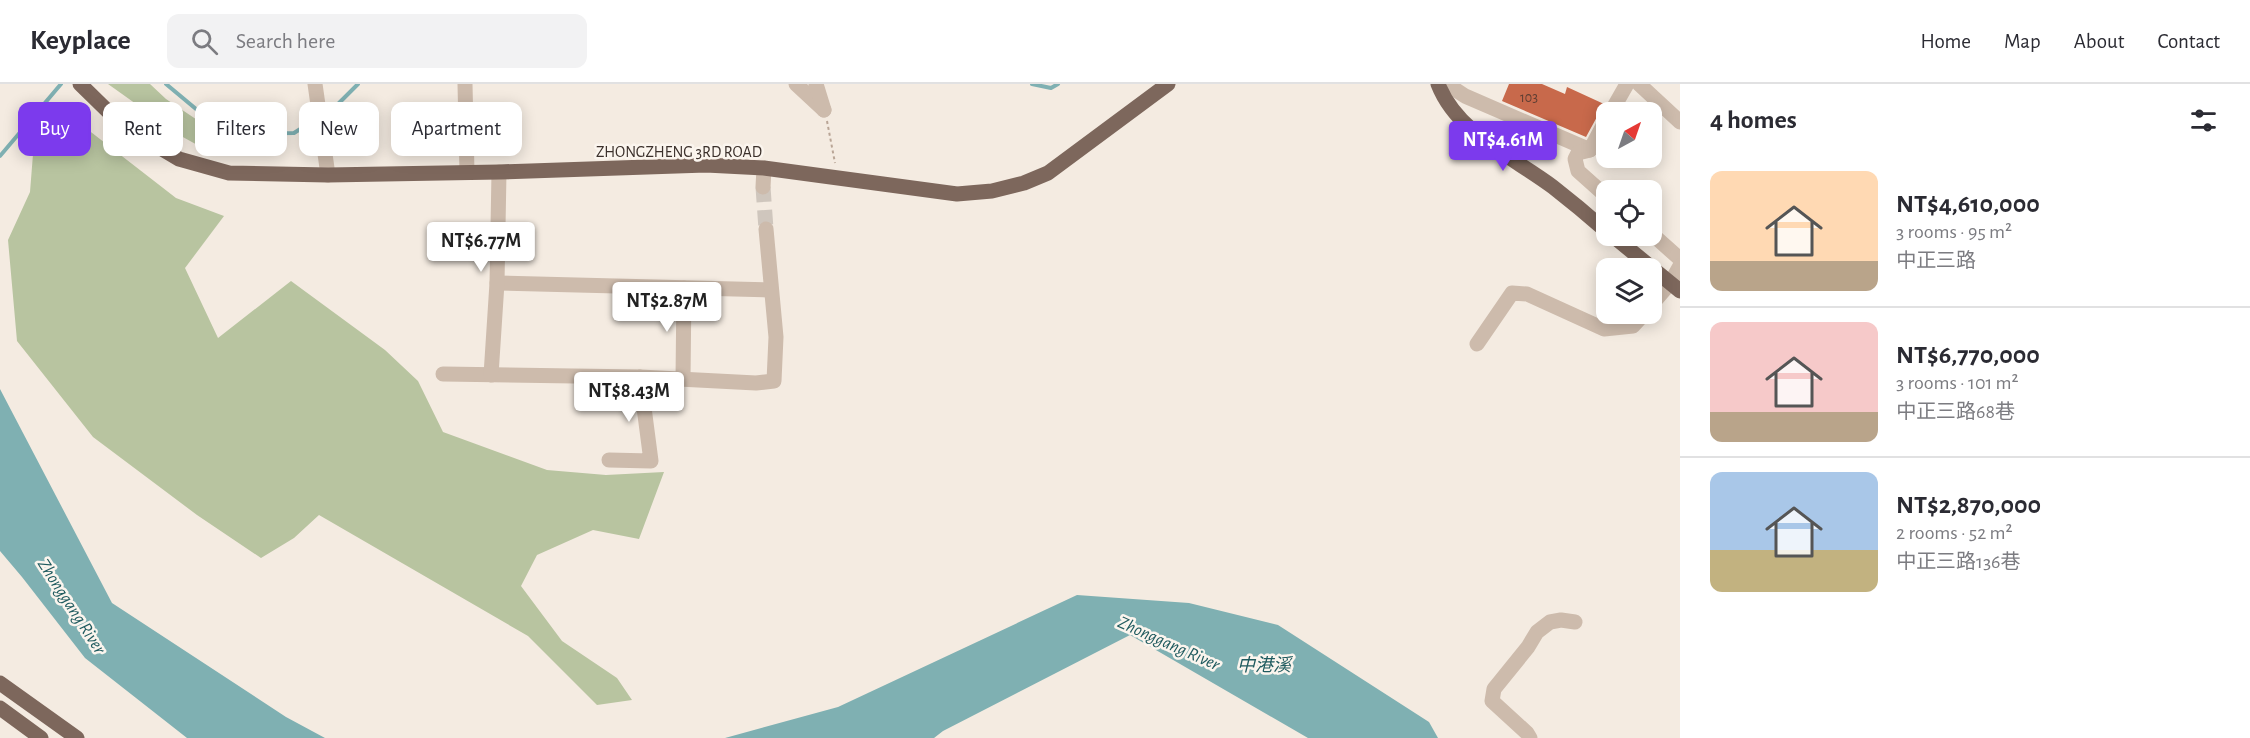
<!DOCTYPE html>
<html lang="en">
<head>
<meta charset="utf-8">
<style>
  :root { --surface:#fff; --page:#f2f2f3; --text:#2b2b33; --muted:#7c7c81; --line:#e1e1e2; --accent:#7c3aed }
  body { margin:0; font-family:"Alegreya Sans","Noto Sans TC",sans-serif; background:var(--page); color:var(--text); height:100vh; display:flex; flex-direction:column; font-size:22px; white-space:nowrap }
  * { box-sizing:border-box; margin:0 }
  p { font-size:20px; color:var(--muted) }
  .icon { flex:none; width:33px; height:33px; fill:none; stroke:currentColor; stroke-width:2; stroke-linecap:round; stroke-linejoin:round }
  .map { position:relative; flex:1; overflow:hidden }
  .panel { display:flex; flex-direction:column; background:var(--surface); width:570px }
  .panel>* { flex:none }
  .guide { position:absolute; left:18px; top:18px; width:570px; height:54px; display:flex; gap:12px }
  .needle { width:39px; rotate:40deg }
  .fabs { position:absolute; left:1596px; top:18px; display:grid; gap:12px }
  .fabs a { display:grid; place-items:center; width:66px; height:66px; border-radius:12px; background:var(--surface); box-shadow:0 3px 15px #0003; font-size:30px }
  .price { position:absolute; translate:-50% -51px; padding:0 14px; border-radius:6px; background:#fff; color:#222; font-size:20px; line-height:39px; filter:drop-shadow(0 2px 3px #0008) }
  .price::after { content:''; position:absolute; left:50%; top:36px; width:18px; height:14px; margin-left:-9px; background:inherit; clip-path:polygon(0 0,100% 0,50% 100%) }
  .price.on { background:var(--accent); color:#fff }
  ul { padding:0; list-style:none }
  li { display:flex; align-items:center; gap:18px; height:150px; padding:0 30px }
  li+li { border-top:2px solid var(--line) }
  li span { display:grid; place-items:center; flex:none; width:168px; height:120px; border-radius:12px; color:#555 }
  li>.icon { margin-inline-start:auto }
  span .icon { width:72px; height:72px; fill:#fffc; stroke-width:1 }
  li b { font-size:26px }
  h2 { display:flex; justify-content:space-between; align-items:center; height:72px; padding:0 30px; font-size:26px }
  .pill { padding:0 21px; border-radius:12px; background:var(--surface); box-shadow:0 3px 15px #0003; font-size:21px; line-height:54px }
  .pill.on { background:var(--accent); color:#fff }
  header { display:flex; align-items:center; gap:36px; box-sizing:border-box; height:84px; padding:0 30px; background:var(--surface); border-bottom:2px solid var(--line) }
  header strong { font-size:28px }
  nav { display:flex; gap:33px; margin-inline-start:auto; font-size:21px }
  .search { width:420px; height:54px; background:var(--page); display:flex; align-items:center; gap:15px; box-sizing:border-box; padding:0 21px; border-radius:12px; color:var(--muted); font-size:22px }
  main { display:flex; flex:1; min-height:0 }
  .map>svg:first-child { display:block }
  .green { fill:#b8c4a0 }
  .water { fill:#7fb0b2 }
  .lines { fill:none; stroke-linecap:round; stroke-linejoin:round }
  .stream { stroke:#7fb0b2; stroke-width:4 }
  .building { fill:#c8694b }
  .minor-tunnel { stroke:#cfc6bd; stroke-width:15; stroke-dasharray:15 8; stroke-linecap:butt }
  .path { stroke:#b9a596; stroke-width:2; stroke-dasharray:3 3; stroke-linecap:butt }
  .minor { stroke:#cdbbac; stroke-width:15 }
  .major { stroke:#7d675c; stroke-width:15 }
  .labels { text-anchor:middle; stroke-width:5; stroke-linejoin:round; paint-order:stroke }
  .number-label { font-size:14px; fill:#5e3e33 }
  .street-label { font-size:16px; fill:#3b302b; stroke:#fbf5ee }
  .water-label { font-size:18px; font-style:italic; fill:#1f5a5e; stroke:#fbf5ee }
</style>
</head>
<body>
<header>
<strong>Keyplace</strong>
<div class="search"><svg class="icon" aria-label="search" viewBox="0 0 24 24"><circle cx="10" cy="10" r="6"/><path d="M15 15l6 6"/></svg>Search here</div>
<nav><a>Home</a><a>Map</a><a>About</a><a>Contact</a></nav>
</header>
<main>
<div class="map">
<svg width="1680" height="654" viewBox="0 0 1680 654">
  <rect width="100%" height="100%" fill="#f4ebe1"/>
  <g class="green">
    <path d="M108,0h42l16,15 46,31 -11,17 -20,-11z"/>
    <path d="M78,38l98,76 48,18 -39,52 33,70 73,-57 94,69 33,31 25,51 104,38 59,5 58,-3 -25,67 -46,-9 -56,25 -16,31 41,55 55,37 15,22 -35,5 -69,-69 -209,-121 -25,23 -33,20 -64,-43 -104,-78 -76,-96 -9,-101 22,-48 3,-38 27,-25z"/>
  </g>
  <g class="water">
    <path d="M0,305l112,214 174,114 39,21h-138l-102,-80 -63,-81 -22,-26z"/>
    <path d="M1077,511l112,8 89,22 151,97 9,16h-130l-178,-103 -187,96 -9,7h-209l113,-31z"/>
  </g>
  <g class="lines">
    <g class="stream">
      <path d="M166,0l60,50 68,-1 22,-14"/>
      <path d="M1032,0l19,4 7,-4"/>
      <path d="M325,29l13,-9 20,-20"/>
      <path d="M0,72l61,-72"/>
    </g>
  </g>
  <path class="building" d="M1509,0h33l23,10 2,-7 37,17 -18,33 -84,-36z"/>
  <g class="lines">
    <path class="minor-tunnel" d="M763,103l3,42"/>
    <path class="path" d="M827,37l8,42"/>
    <g class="minor">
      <path d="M315,0l13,91"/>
      <path d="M465,0l2,88"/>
      <path d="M796,0l28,26"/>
      <path d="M816,0l8,26"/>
      <path d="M1447,0l18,12 125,54 16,-30"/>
      <path d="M1639,0l41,38"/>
      <path d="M1611,28l16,-28"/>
      <path d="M1590,66l-12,3 -3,6 3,12 28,25"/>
      <path d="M763,103l1,-19"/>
      <path d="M1652,150l28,25"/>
      <path d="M497,199l274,7"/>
      <path d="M1652,220l19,-22 9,-16"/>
      <path d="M1477,260l35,-51 15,1 77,35 29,-3 11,-12"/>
      <path d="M443,290l197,3 116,6 18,-2 2,-44 -10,-108"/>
      <path d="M491,291l6,-92 2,-111"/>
      <path d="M683,295l1,-91"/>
      <path d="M609,376l42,1 -11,-84"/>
      <path d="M1530,654l-3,-5 -35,-32 2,-12 34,-42 9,-15 13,-10 11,-2 14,2"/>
    </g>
    <g class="major">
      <path d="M80,0l42,41 57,34 50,14 99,2 171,-3 207,-7 58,3 193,26 35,-3 32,-8 24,-10 120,-89"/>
      <path d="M1438,0c19,49 75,73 115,103 18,14 36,29 53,44"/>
      <path d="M1613,152l67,55"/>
      <path d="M0,599l77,55"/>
      <path d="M0,624l41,30"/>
    </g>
  </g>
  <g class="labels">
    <g class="number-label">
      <text x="1529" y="18">103</text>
    </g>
    <g class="street-label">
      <text x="679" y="73">ZHONGZHENG 3RD ROAD</text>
    </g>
    <g class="water-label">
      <text transform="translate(72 522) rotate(57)" y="6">Zhonggang River</text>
      <text transform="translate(1169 559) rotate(24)" y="6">Zhonggang River</text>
      <text x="1264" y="587">中港溪</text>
    </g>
  </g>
</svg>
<div class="fabs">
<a><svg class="needle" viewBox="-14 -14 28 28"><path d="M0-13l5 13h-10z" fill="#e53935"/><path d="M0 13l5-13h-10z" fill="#7c7c81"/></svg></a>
<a><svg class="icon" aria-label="locate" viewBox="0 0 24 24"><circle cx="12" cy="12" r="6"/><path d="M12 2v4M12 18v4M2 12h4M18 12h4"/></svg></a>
<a><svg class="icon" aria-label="layers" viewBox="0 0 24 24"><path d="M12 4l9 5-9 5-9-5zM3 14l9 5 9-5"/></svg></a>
</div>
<b class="price on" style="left:1503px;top:88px">NT$4.61M</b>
<b class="price" style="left:481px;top:189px">NT$6.77M</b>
<b class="price" style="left:667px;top:249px">NT$2.87M</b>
<b class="price" style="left:629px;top:339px">NT$8.43M</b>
<div class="guide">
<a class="pill on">Buy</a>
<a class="pill">Rent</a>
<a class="pill">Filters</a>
<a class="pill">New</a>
<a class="pill">Apartment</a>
</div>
</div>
<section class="panel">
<h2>4 homes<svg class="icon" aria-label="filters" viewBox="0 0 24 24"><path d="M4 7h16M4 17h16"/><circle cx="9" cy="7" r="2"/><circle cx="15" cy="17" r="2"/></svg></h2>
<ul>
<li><span style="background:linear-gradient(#ffd9b3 75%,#b9a48a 0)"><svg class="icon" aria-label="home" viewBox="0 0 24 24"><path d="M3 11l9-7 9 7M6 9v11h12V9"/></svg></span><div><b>NT$4,610,000</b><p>3 rooms · 95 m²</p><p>中正三路</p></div></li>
<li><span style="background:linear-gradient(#f6c9c9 75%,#b9a48a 0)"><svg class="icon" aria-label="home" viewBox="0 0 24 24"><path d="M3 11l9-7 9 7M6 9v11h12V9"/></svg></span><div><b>NT$6,770,000</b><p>3 rooms · 101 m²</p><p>中正三路68巷</p></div></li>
<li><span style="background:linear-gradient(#a9c7e8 65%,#c2b280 0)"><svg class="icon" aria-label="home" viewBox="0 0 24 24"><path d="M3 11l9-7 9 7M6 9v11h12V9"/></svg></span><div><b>NT$2,870,000</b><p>2 rooms · 52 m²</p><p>中正三路136巷</p></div></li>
</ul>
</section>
</main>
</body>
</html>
